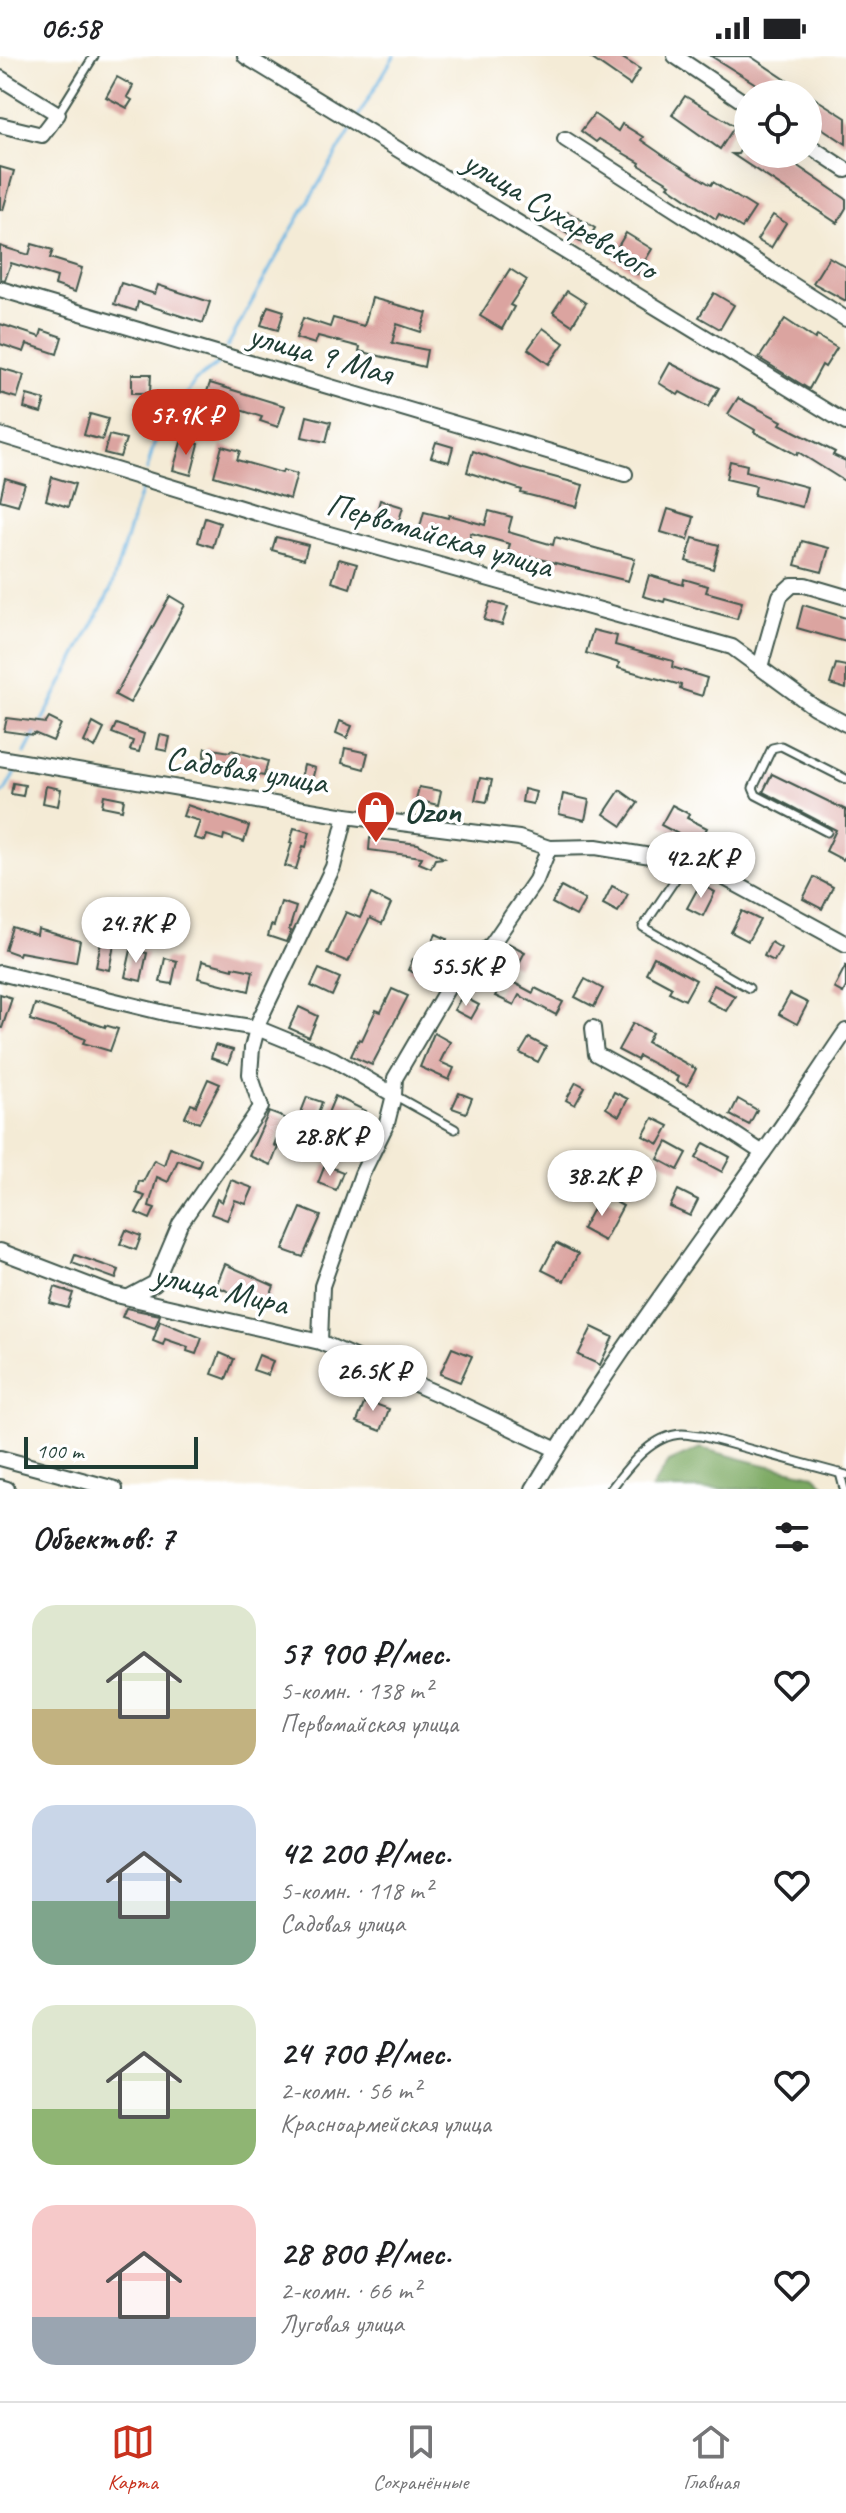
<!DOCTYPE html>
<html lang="ru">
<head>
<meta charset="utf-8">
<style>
  :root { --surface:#fff; --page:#f6f6f6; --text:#202124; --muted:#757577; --line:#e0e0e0; --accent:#c8321e }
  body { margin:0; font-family:Caveat,sans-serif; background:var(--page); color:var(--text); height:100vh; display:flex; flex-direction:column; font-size:30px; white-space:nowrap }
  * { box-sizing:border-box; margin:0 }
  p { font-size:26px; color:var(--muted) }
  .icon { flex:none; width:44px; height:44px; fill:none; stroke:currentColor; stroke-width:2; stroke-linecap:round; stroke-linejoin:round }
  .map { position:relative; height:1433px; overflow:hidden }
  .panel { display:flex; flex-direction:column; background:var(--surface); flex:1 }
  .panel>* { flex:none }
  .controls { position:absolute; left:734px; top:24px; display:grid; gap:16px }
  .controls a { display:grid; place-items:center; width:88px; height:88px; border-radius:50%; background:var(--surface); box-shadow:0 8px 32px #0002; font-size:40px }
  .scale { position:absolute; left:24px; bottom:20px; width:174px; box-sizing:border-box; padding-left:8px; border:4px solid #1f3d34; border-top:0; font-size:22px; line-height:28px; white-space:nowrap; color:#1f3d34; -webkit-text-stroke:6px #fff; paint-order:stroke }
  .price { position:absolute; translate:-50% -68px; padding:0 18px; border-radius:28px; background:#fff; color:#222; font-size:26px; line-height:52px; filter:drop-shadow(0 2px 4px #0008) }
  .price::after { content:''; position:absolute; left:50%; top:48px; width:24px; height:18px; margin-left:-12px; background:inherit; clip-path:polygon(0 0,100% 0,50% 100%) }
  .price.current { background:var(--accent); color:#fff }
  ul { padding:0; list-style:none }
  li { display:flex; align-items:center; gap:24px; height:200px; padding:0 32px }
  li span { display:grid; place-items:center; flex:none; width:224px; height:160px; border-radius:24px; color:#555 }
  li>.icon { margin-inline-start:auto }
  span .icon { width:96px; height:96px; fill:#fffc; stroke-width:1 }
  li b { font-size:34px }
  h2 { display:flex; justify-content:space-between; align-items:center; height:96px; padding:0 32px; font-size:34px }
  .status { display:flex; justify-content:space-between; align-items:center; height:56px; padding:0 40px; background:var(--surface); direction:ltr }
  .status svg { height:22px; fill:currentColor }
  .tabs { display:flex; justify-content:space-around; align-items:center; height:112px; border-top:2px solid var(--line); background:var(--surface); font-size:22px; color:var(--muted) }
  .tabs a { display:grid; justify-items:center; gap:4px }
  .tabs .current { color:var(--accent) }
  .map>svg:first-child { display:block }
  .forest { fill:#7ba962; stroke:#4d734b; stroke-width:2 }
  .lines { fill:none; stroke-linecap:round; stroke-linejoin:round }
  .stream { stroke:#6ab5e3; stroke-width:3 }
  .building { fill:#dba4a0 }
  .service-casing { stroke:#3f574c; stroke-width:11 }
  .minor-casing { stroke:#3f574c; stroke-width:18 }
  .service { stroke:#fff; stroke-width:7 }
  .minor { stroke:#fff; stroke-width:14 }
  .labels { text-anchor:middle; stroke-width:7; stroke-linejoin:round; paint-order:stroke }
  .street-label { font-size:34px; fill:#1f3d34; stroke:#fff }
  .poi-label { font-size:34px; font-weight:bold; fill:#1f3d34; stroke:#fff; text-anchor:start }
</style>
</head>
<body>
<div class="status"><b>06:58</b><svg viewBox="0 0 49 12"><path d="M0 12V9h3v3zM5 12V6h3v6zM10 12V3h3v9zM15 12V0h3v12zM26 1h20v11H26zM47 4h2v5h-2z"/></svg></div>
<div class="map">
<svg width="846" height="1433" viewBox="0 0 846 1433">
  <rect width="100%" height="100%" fill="#fff"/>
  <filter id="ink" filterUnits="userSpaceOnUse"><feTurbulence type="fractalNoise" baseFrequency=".0125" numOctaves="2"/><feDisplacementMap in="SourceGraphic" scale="16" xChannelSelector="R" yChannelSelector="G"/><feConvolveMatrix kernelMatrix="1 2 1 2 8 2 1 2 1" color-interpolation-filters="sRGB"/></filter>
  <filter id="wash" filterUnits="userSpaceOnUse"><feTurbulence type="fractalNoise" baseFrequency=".006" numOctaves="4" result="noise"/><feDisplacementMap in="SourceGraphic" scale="32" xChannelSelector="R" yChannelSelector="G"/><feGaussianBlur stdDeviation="1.8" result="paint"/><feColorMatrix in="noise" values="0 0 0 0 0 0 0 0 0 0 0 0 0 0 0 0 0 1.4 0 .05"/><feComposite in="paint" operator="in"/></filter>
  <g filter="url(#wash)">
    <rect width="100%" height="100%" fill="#f4ebd6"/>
    <path class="forest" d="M700,1392l61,16 53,11 15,14h-178l18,-27z"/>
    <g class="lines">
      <g class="stream">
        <path d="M357,62l37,-62"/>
        <path d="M227,291l62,-113 63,-106"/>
        <path d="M147,414l7,-26 41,-63 23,-17"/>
        <path d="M40,669l70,-134 32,-103"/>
        <path d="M25,697l11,-21"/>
        <path d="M0,738l5,-3 11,-20"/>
      </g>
    </g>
    <g id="blocks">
      <g class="building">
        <path d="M588,0h31l21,13 -10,16z"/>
        <path d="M711,0h39l47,31 -4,7h-21z"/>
        <path d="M117,21l16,9 -6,11 5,3 -5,8 -21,-11z"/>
        <path d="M808,38l38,24v26l-38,-25z"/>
        <path d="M685,40l50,30 -15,23 -48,-34z"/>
        <path d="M594,58l24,17 4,-7 21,13 -2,3 26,18 44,27 2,-3 42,26 -13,20 -23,-14 -3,5 -48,-33 2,-2 -31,-19 1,-2 -41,-24 -3,3 -15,-11z"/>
        <path d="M748,81v17h32l66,45v9l-9,15 -105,-69h6z"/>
        <path d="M0,111l14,4 -11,39 -3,-1z"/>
        <path d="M568,156l27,16 -10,17 -27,-17z"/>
        <path d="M773,159l13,8 -15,25 -14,-8z"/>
        <path d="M626,177l26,16 -15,25 -26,-16z"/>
        <path d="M32,188l21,6 -3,8 32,10 -7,24 -20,-7 2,-8 -46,-14 -6,17 -5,-1v-33l29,9z"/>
        <path d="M829,201l17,10v34l-33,-18z"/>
        <path d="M510,213l17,11 -17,25 4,2 -12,22 -22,-13z"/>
        <path d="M121,227l34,11 3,-9 52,17 -7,21 -65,-21 -2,9 -22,-7z"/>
        <path d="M567,235l19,12 -14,22 -19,-13z"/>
        <path d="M714,237l20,12 -14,24 -21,-12z"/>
        <path d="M372,242l55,15 -6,19 -24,-8 -5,19 35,7 -3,17 -65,-16 1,-4 -42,-11 -3,8 -19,-6 7,-20 27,9 3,-9 31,8z"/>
        <path d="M268,250l16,5 -6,19 -17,-5z"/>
        <path d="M785,263l30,20 2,-3 20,12 -12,19 -3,-2 -13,24 -50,-31z"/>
        <path d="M0,268l40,13 2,-7 20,7 -5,17 -30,-10 -3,8 -24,-8z"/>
        <path d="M543,272l21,15 -15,21 -21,-15z"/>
        <path d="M670,307l49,25 -11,19 -28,-15 -2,3 -19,-12z"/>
        <path d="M0,312l24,7 -7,23 -17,-5z"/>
        <path d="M132,318h19l-1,19h-18z"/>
        <path d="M210,327l75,23 -7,21 -18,-6 2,-4 -43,-14 -1,4 -15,-4z"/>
        <path d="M27,339l18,5 -4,13 -17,-5z"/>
        <path d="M738,342l44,23 -2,3 55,28 -2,3 13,6v21l-48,-30 -1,3 -43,-23 1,-2 -27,-16z"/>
        <path d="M90,358l18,5 -6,21 -18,-5z"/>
        <path d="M307,360l24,6 -5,20 -24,-5z"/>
        <path d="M109,379l17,4 -6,18 -16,-4z"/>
        <path d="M182,383l17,5 -8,31 -18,-5z"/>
        <path d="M436,386l17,5 -4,15 -18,-5z"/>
        <path d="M222,390l18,5 -3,9 45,13 1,-3 14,4 -7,25 -76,-23z"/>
        <path d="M473,395l51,18 59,16 -6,22 -56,-14 1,-3 -55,-18z"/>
        <path d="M730,405l17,4 -1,6 61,16 -5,20 -48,-12 2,-9 -30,-7z"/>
        <path d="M52,421l23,7 -7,23 -22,-7z"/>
        <path d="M5,422l20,6 -7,21 -18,-5z"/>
        <path d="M380,444l23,7 -5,17 -23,-6z"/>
        <path d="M668,453l26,8 -6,23 -27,-8z"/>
        <path d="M489,455l23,6 -4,15 45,13 2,-8 80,22 -7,22 -97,-24 -2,8 -23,-6 4,-15 -39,-11 -3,10 -33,-9 -2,5 -15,-5 6,-22 24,6 1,-3 36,10z"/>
        <path d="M205,462l15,5 -7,24 -15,-5z"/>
        <path d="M276,481l32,8 -4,14 -32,-9z"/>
        <path d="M693,482l26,7 -6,24 -27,-8z"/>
        <path d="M802,485l27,7 -7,24 -27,-7z"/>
        <path d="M339,503l18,5 -7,24 -18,-6z"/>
        <path d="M649,519l34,10 1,-6 24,7 -2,6 36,10 -5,17 -72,-20 -1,3 -21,-6z"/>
        <path d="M170,540l15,9 -55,98 -15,-8z"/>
        <path d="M490,546l18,5 -6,18 -18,-5z"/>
        <path d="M803,549l43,13v24l-49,-14z"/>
        <path d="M593,574l24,6 -2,9 58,16 -1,6 35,11 -5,18 -22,-7 1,-4 -63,-17 1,-5 -33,-10z"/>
        <path d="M836,608l10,2v23l-16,-5z"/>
        <path d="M7,662l39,5 3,-5 12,6 -8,17 -19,-8 -1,2 -29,-4z"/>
        <path d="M340,665l12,5 -5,12 -11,-5z"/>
        <path d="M93,667l11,6 -9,19 -11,-6z"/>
        <path d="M116,668l28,10 -5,18 -9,-2 3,-9 -21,-8z"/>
        <path d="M160,679l10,2 -3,14 -10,-2z"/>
        <path d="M206,692l24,4 1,-2 37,11 -4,15 -38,-8 2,-6 -24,-5z"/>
        <path d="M345,692l23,5 -4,16 -22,-6z"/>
        <path d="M304,709l11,3 -3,12 -11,-2z"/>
        <path d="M772,718l74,36v45l-3,5 -17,-9 10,-21 -73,-38z"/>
        <path d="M480,722l12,2 -5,22 -12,-2z"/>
        <path d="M13,727l12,2 -2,11 -12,-2z"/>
        <path d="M46,730l15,3 -3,17 -15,-3z"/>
        <path d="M419,731l22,4 -3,14 -22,-5z"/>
        <path d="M524,733l12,3 -3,12 -11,-2z"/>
        <path d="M620,734l18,13 -16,23 -18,-12z"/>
        <path d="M563,738l26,6 -4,20 -26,-6z"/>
        <path d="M104,739l20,4 -2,11 -20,-4z"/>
        <path d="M187,749l62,21 -5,16 -20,-7 -1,5 -16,-5 -2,6 -11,-3 6,-17 -17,-5z"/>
        <path d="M672,749l17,9 -2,4 20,10 -11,21 -14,-8 2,-4 -23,-12z"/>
        <path d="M294,772l16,4 -4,15 -3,-1 -7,23 -11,-3 7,-23h-2z"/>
        <path d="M724,780l27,15 -9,16 -26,-14z"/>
        <path d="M370,782l48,6 26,14 -9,1 -4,9 -12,-5 3,-6 -53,-7z"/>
        <path d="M814,821l19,10 -11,22 -19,-10z"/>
        <path d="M700,828l15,8 -12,24 -16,-8z"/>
        <path d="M612,830l16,8 -10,18 -15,-8z"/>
        <path d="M561,831l24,13 -9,16 -24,-13z"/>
        <path d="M371,838l20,10 -9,20 -12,-6 -22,44 -21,-9 19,-41 14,6z"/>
        <path d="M281,846l15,5 -7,23 2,1 -5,11 -18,-6 3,-11 3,1z"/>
        <path d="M742,855l18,9 -12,21 -17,-9z"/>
        <path d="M12,871l25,8 1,-6 42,12 -4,21 -56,-10 -1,3 -14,-5z"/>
        <path d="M436,878l11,5 -14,30 2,1 -5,10 -22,-10 5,-11 9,4z"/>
        <path d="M101,886l13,3 -5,25 -13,-3z"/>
        <path d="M771,886l10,6 -7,13 -10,-5z"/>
        <path d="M508,887l17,9 -8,15 -17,-9z"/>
        <path d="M131,894l16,3 -6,28 -16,-4z"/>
        <path d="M654,901l42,23 -11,20 -16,-8 3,-5 -26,-14z"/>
        <path d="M165,902l12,3 -5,23 -12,-2z"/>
        <path d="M202,905l31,8v-2l20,4 -4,20 -51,-13z"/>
        <path d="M846,909v22l-3,6 -9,-5z"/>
        <path d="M319,913l21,9 -8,18 -21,-10z"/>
        <path d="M505,922l28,15 2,-5 28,14 -7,13 -37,-20 -5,10 -19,-9z"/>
        <path d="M585,923l18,10 -9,18 -19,-10z"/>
        <path d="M714,929l21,11 -9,15 -20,-11z"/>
        <path d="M392,933l16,7 -36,69 -21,-9 8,-17 3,1 14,-30 5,2z"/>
        <path d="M0,938l12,4 -10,30h-2z"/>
        <path d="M790,938l18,9 -11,21 -18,-10z"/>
        <path d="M462,940l17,9 -8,14 -17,-9z"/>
        <path d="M35,948l70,23v-2l13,4 -8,22 -27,-8 2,-4 -20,-8 -35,-11z"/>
        <path d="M299,951l19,9 -9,21 -20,-9z"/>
        <path d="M633,967l19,10 -5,9 49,27 -9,17 -11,-5 2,-4 -39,-21 -2,4 -19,-10z"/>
        <path d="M434,977l16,9 -10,20 14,6 -5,12 -29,-13z"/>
        <path d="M529,982l17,9 -8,15 -18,-9z"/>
        <path d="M215,989l18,5 -5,14 -17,-6z"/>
        <path d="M208,1023l12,5 -21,39 -14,-6 6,-13 5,2z"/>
        <path d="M576,1026l9,5 -10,18 -9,-5z"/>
        <path d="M614,1036l14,7 -9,17 -13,-8z"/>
        <path d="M459,1037l13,5 -6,15 -14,-5z"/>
        <path d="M335,1040l31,15 -8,20 -15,-6 2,-5 -17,-7z"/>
        <path d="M307,1041l15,5 -7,19 -15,-6z"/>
        <path d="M738,1043l19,11 -8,15 -19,-10z"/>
        <path d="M269,1056l16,6 -11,27 4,2 -7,18 -22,-9z"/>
        <path d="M653,1062l16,8 -10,18 -16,-8z"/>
        <path d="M667,1086l20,11 -9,17 -20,-11z"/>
        <path d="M704,1087l26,14 -8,15 -26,-14z"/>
        <path d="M170,1091l31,12 -3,8 -20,-7 -10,22 -11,-5 -8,29 6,2 -5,11 -14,-6 9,-17 -9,-3 3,-12 4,1 11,-22 10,5z"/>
        <path d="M325,1109l18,7 -7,18 -18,-7z"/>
        <path d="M231,1124l22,8 -7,16 -11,-4 -8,20 -16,-6 6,-15 5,3z"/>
        <path d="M678,1134l20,10 -8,16 -20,-9z"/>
        <path d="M601,1138l22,12 -19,35 -22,-12z"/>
        <path d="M301,1152l20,8 -18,41 -20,-7z"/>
        <path d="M126,1174l15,6 -5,14 -16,-6z"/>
        <path d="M556,1187l22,11 -14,27 -22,-11z"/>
        <path d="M75,1199l44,15 -3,9 -44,-16z"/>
        <path d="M225,1208l49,22 -8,22 -50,-22z"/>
        <path d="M55,1231l18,6 -5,15 -18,-5z"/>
        <path d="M126,1252l34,7 -5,13 -33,-11z"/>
        <path d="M160,1265l42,17 -6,16 -9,-3 1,-4 -23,-8 -2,6 -10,-4z"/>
        <path d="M592,1271l21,10 -13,28 -22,-10z"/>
        <path d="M452,1292l20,8 -12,26 -20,-8z"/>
        <path d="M220,1297l14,6 -8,20 -14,-5z"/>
        <path d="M259,1299l14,6 -5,14 -15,-5z"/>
        <path d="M369,1335l10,4 -4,9 14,5 -8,22 -24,-9z"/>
      </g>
    </g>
  </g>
  <g filter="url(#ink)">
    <use href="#blocks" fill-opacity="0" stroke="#3f574c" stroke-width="2"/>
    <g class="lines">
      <g class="service-casing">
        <g id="service">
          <path d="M58,58l36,-58"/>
          <path d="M827,776l-71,-37 -3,-7 19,-40 9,-2 65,33"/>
          <path d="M687,806l-44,65 106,61"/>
          <path d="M394,1039l61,34"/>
          <path d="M840,1417l4,16"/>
          <path d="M611,1433c17,-22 40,-54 71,-55 6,0 13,2 19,2l145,39"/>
        </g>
      </g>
      <g class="minor-casing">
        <g id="minor">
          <path d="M245,0l601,367"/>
          <path d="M675,0l73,49"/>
          <path d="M0,22l58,36 -16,21 -42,-10"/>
          <path d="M565,83l281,180"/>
          <path d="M808,89l38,25"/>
          <path d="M0,233l625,185"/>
          <path d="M0,379l283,86 449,126 82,60 32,17"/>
          <path d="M760,611l20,-71 12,-11h13l41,12"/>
          <path d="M0,702l346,58 173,22 30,10 47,-1 91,15 36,15 123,67"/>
          <path d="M0,917l169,41 88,14 76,31 61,36"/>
          <path d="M593,972l3,26 103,57 64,42"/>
          <path d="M0,1195l112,43 208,48 143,63 94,45"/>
          <path d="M129,1241l26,-14 25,-59 81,-117 -11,-33 2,-26 7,-27 74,-154 13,-51"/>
          <path d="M320,1286l2,-56 40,-112 25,-51 7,-28 1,-17 58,-99 39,-35 44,-64 13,-32"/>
          <path d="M0,1402l115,31"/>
          <path d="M0,1431l7,2"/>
          <path d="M533,1433c69,-115 150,-223 227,-332 30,-41 57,-84 86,-126"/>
        </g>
      </g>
      <use href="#service" class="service"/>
      <use href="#minor" class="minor"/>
    </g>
  </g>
  <defs>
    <g id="shop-pin" transform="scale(2)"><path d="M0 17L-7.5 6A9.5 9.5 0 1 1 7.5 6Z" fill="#c8321e" stroke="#fff"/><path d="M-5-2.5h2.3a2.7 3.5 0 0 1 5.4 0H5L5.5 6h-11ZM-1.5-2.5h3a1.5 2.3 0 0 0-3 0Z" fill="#fff"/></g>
  </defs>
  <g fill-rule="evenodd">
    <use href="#shop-pin" x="376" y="754"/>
  </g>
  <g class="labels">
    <g class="street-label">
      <text transform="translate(561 158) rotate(31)" y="12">улица Сухаревского</text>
      <text transform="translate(321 297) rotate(16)" y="12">улица 9 Мая</text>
      <text transform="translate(440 478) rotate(16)" y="12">Первомайская улица</text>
      <text transform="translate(247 713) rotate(9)" y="12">Садовая улица</text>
      <text transform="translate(221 1232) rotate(13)" y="12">улица Мира</text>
    </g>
    <g class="poi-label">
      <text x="404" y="766">Ozon</text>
    </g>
  </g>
</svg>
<div class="controls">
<a><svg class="icon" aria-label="locate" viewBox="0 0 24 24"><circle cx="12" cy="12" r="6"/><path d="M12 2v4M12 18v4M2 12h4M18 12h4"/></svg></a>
</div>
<div class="scale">100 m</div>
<b class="price current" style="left:186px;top:401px">57.9K ₽</b>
<b class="price" style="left:701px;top:844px">42.2K ₽</b>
<b class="price" style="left:136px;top:909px">24.7K ₽</b>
<b class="price" style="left:466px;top:952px">55.5K ₽</b>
<b class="price" style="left:330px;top:1122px">28.8K ₽</b>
<b class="price" style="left:602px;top:1162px">38.2K ₽</b>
<b class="price" style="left:373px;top:1357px">26.5K ₽</b>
</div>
<section class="panel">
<h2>Объектов: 7<svg class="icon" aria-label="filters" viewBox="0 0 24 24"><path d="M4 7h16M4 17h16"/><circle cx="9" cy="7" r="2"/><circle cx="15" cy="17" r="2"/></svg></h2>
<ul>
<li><span style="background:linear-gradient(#dfe7d0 65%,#c2b280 0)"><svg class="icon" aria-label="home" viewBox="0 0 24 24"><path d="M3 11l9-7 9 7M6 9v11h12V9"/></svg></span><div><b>57 900 ₽/мес.</b><p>5-комн. · 138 m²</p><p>Первомайская улица</p></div><svg class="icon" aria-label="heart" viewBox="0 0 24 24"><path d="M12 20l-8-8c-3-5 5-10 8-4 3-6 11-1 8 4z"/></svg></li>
<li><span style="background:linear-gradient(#c9d6e8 60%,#7fa58c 0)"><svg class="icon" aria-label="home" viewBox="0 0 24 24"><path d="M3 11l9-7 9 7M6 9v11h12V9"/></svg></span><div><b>42 200 ₽/мес.</b><p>5-комн. · 118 m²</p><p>Садовая улица</p></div><svg class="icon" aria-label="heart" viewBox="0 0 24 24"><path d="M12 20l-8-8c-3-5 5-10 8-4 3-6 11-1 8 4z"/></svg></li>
<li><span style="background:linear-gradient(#dfe7d0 65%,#8fb573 0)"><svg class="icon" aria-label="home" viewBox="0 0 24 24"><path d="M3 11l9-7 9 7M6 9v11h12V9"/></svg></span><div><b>24 700 ₽/мес.</b><p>2-комн. · 56 m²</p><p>Красноармейская улица</p></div><svg class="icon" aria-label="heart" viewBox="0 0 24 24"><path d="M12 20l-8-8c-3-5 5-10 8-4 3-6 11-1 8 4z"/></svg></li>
<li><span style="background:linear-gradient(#f6c9c9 70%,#9aa5b1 0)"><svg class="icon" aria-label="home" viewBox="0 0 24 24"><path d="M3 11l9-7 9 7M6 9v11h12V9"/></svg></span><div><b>28 800 ₽/мес.</b><p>2-комн. · 66 m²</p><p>Луговая улица</p></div><svg class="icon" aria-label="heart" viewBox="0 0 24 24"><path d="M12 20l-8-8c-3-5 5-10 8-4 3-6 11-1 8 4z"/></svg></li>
</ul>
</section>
<nav class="tabs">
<a class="current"><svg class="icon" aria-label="map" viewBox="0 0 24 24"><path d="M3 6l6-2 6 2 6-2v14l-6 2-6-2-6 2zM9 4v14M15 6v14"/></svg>Карта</a>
<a><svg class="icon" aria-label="saved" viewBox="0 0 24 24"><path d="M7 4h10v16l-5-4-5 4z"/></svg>Сохранённые</a>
<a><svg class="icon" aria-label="home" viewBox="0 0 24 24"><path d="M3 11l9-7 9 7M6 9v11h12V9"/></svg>Главная</a>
</nav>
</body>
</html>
